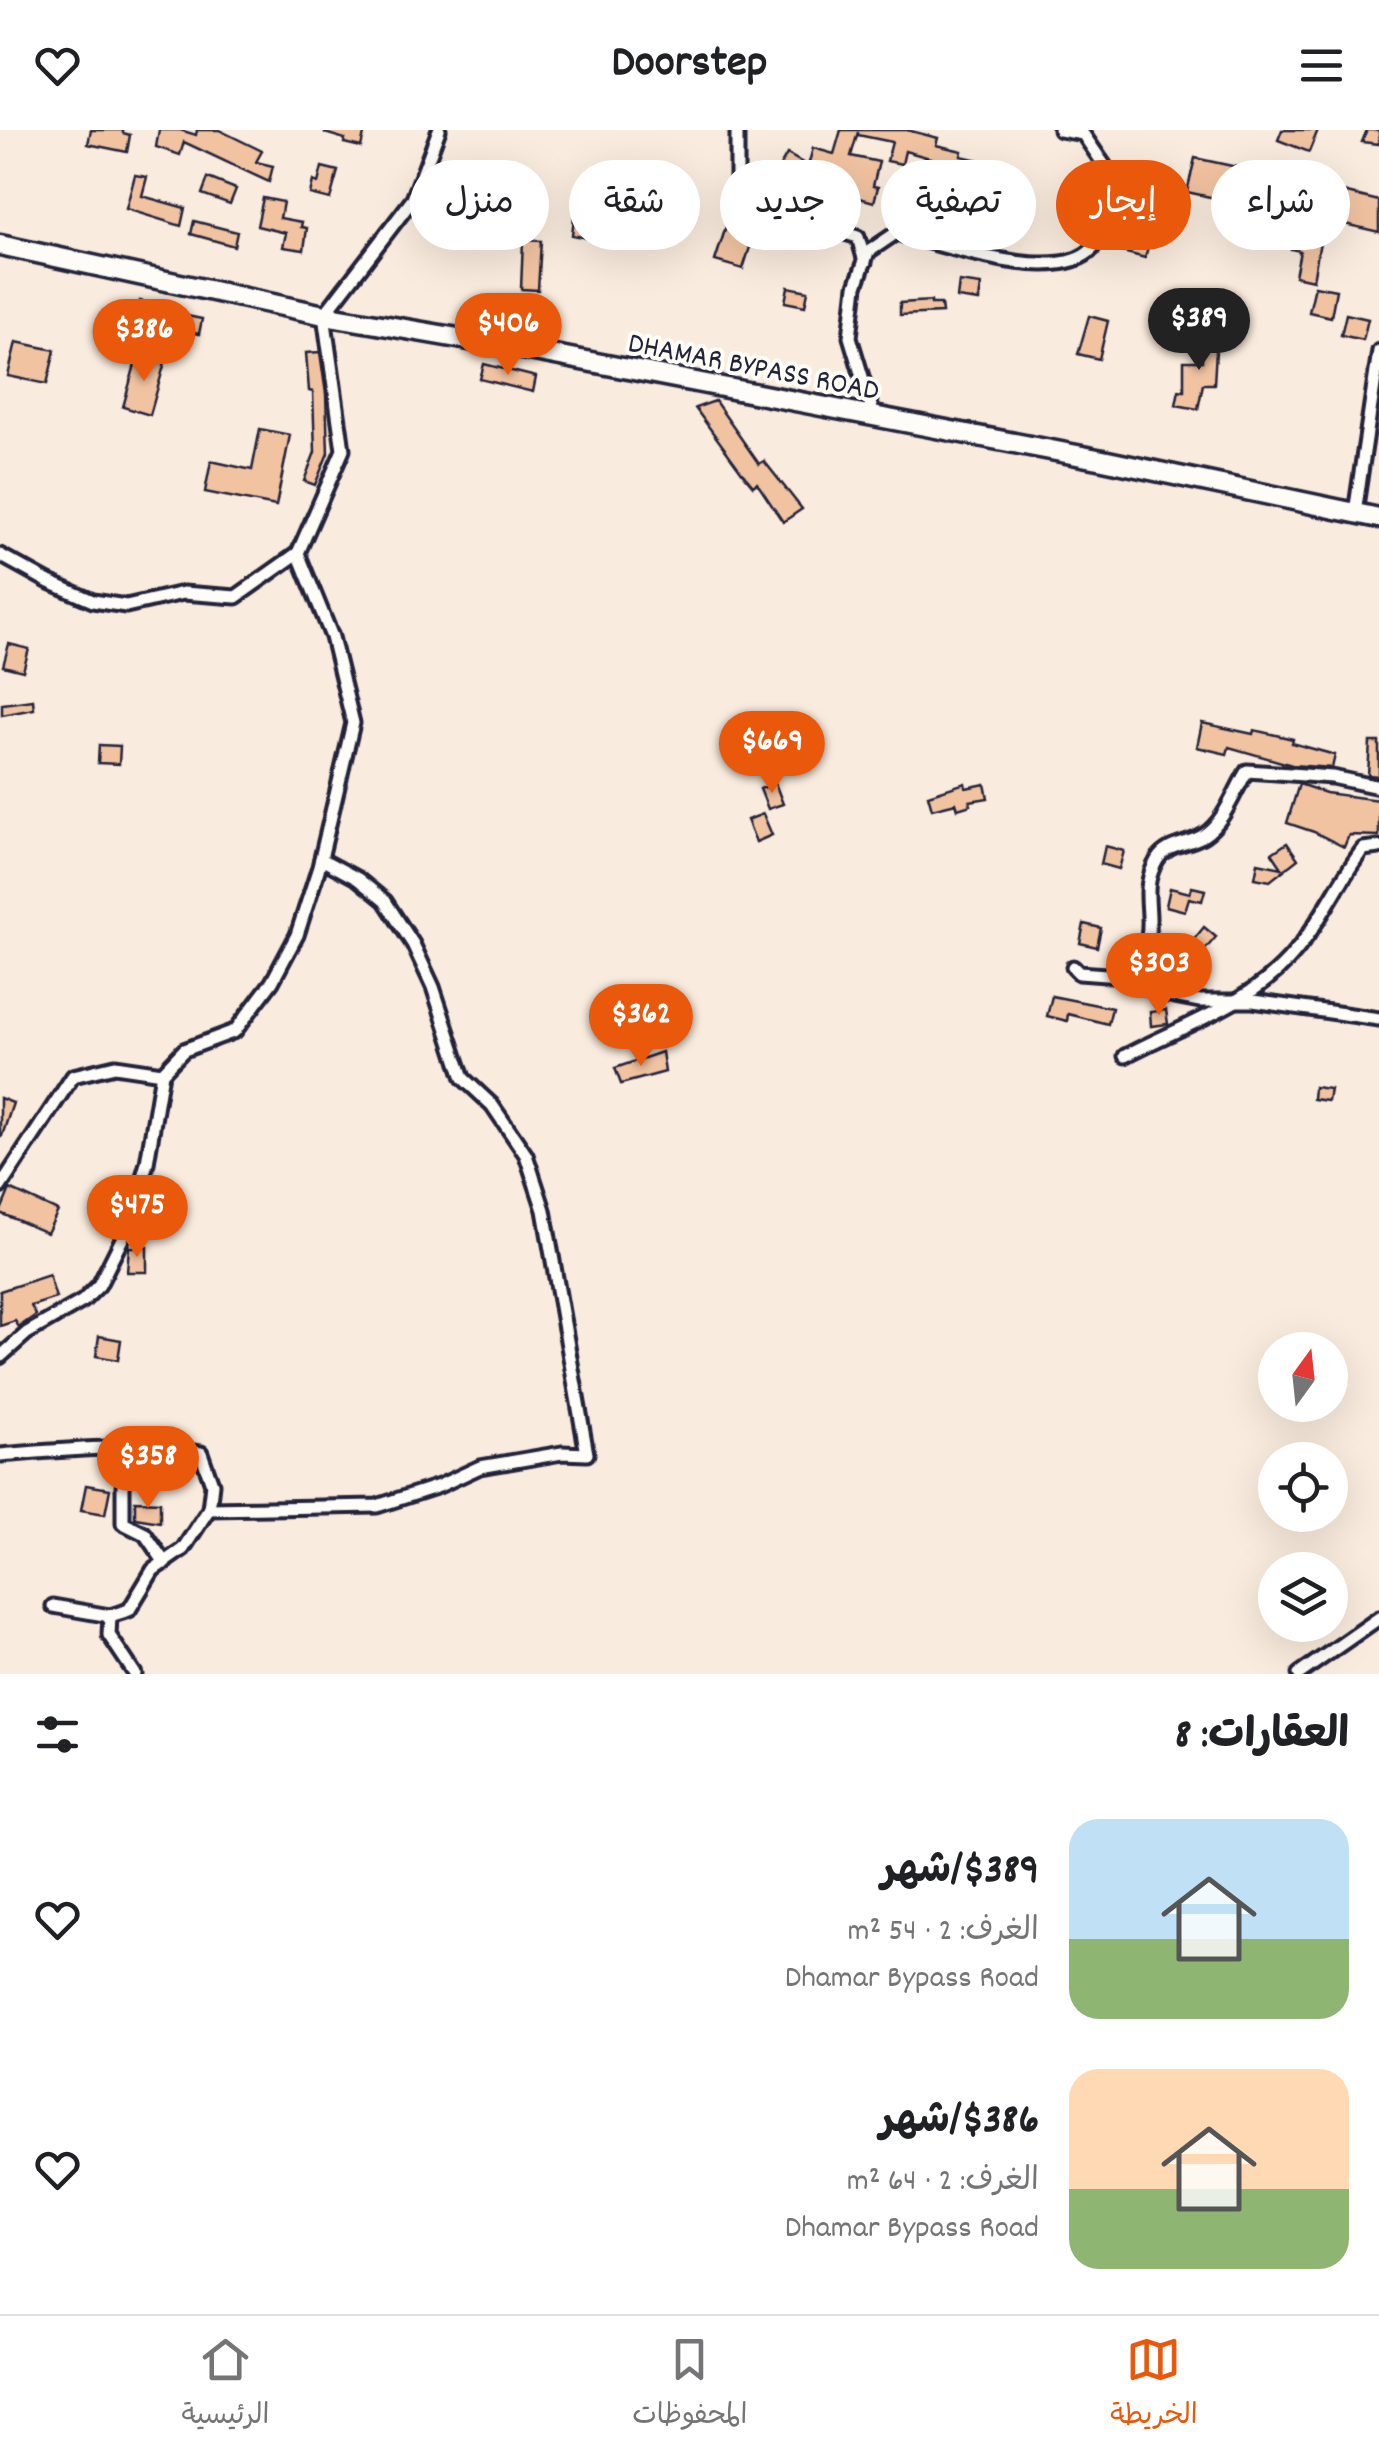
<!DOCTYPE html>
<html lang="ar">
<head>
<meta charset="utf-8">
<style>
  :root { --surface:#fff; --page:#f2f2f2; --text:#202124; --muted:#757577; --line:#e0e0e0; --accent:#ea580c }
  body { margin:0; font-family:Dekko,"Playpen Sans Arabic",sans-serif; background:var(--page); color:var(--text); direction:rtl; height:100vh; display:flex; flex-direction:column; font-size:38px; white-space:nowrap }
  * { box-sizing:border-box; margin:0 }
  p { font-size:32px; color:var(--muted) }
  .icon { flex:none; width:55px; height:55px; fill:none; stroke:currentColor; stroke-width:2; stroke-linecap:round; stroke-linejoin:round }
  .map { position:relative; height:1544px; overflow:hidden; direction:ltr }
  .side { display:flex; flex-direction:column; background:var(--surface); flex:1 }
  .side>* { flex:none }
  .hud { position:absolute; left:30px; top:30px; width:1320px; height:90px; direction:rtl; display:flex; gap:20px }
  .needle { width:65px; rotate:15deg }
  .buttons { position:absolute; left:1258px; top:1202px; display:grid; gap:20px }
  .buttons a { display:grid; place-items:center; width:90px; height:90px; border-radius:50%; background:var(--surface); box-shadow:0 10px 40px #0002; font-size:50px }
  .price { position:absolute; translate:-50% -85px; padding:0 22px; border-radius:35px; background:var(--accent); color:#fff; font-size:32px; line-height:65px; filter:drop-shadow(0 2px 5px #0008) }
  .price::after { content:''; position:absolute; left:50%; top:60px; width:30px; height:22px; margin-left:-15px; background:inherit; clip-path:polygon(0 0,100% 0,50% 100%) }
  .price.selected { background:#222; color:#fff }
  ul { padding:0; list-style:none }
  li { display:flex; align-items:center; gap:30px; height:250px; padding:0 30px }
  li span { display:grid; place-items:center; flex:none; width:280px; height:200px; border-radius:30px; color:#555 }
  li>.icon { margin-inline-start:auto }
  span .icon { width:120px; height:120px; fill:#fffc; stroke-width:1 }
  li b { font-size:42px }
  h2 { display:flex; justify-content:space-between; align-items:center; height:120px; padding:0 30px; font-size:42px }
  .pill { padding:0 35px; border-radius:45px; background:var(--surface); box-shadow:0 10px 40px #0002; font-size:35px; line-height:90px }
  .pill.selected { background:var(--accent); color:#fff }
  header { display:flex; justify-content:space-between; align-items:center; height:130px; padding:0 30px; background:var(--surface); font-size:45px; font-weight:800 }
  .menu { display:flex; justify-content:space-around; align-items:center; height:140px; border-top:2px solid var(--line); background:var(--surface); font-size:28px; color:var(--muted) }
  .menu a { display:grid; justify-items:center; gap:5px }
  .menu .selected { color:var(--accent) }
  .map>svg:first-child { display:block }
  .building { fill:#f1c3a1; stroke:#22223b; stroke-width:2.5 }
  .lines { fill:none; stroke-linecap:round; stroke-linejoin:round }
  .minor-casing { stroke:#22223b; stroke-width:19 }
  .secondary-casing { stroke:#22223b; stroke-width:25 }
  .minor { stroke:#fdfcf7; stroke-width:11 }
  .secondary { stroke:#fdfcf7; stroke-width:18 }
  .labels { text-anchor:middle; stroke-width:8; stroke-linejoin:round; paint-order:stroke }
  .street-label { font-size:30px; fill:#22223b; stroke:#fdfcf7 }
</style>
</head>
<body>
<header><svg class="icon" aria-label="menu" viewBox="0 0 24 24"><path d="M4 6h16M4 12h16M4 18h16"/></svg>Doorstep<svg class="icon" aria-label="heart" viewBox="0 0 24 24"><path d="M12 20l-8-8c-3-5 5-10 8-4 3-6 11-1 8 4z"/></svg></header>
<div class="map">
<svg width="1379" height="1544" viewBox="0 0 1379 1544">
  <rect width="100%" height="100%" fill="#f9ebdd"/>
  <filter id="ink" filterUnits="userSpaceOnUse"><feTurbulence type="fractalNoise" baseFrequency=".01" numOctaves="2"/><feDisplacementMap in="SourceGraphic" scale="20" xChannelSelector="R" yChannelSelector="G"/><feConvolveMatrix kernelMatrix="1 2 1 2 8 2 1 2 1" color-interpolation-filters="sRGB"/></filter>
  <g filter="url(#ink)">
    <g class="building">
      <path d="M91,0h32v3l7,2 -3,17 -39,-8z"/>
      <path d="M159,0h21l16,5 1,-5h22l43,21 -6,11 17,4 -4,16 -85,-40 -4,13 -24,-8z"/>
      <path d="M325,0h40l-4,17 -17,-4 1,-4 -20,-6z"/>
      <path d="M841,0h66l31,8 -2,7 26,6 -1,5 52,12 -4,14 -43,-7 -6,24 28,6 -3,16 18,4 -3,16 -46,-10 5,-19 -33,-8 -1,12 -13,-1 2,-24 21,2 6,-26 -5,-2 1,-5 -32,-9 -3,13 -15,-3 5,-19 -34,-7v-3l-7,24 28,6 -6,24 5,1 -4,15 -18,-5 -8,21 -29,-11 -29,-5 3,-10 -21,-12 15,-26 21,12 5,-18 21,6z"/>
      <path d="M1282,0h36l-9,22 -31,-12z"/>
      <path d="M1367,0h12v14l-17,-2z"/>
      <path d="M1195,28l51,11 -8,34 -51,-11z"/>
      <path d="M322,37l16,4 -8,28 -20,-5 3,-13 5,2z"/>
      <path d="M135,45l12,2 -5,19 43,12 -4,18 -55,-17z"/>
      <path d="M208,48l28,11 -6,15 -28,-10z"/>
      <path d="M1343,62l36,9v31l-43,-10z"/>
      <path d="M263,68l20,4 -3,16 22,4 -1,5 6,1 -3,22 -21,-3 3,-14 -29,-7z"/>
      <path d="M576,69l43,5 -4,40 -43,-9z"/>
      <path d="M1128,77l19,5 -7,29 9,2 -4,15 -26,-7z"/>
      <path d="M730,84l28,8 -15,47 -28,-8z"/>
      <path d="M194,91l43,11 -3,14 -43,-12z"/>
      <path d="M1300,96l22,5 -9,49 -18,-4 5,-25 -9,-2 3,-16 4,1z"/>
      <path d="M523,110l18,1 -3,49 -17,-1z"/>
      <path d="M959,152l22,3 -2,16 -22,-3z"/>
      <path d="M1315,156l21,4 -5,27 -22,-5z"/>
      <path d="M788,157l20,4 -3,15 -20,-4z"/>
      <path d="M140,171l11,3 -10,36 -9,-3z"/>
      <path d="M931,171v3h10l1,9 -42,2v-12z"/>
      <path d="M1346,184l22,5 -5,21 -22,-5z"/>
      <path d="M182,185l20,4 -3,15 -20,-4z"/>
      <path d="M1089,186l19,5 -9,38 -21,-5z"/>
      <path d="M1202,203h15l-3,51h-11l-5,25 -22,-4 3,-15 5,1v-30h18z"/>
      <path d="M16,212l39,8 -8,34 -39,-8z"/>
      <path d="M320,222l6,42 2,59 -13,32 -11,-4 11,-29 -2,-60 -4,-1 -3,-38z"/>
      <path d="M138,224l27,8 -15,53 -27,-8z"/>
      <path d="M484,234l52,13 -3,15 -53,-13z"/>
      <path d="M715,271l44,63 5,-3 38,48 -19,13 -26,-39 -4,3 -10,-12 -48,-66z"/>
      <path d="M260,299l30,6 -14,71 -71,-14 6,-31 41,9z"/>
      <path d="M9,514l20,5 -6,22 -20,-5z"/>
      <path d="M33,570l1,9 -32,6v-11z"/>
      <path d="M1202,593l51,11 1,-4 39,9 -1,4 43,12 -3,13 -40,-3 -63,-18 -2,7 -30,-7z"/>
      <path d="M1370,612h9v34l-11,-1z"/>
      <path d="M99,615l21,1 -1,18 -21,-1z"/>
      <path d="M775,653l8,21 -15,5 -8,-20z"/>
      <path d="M965,653l1,5 19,-4 3,14 -18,3 1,4 -13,4 -2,-6 -24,6 -4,-14z"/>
      <path d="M1299,654l27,9 53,7v36l-30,-1 -5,12 -30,-15 -27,-9z"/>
      <path d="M763,684l9,21 -16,7 -9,-22z"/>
      <path d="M1287,713l11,16 -28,22 -15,-3 3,-15 24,5 -10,-15z"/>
      <path d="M1105,716l19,5 -5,18 -18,-5z"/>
      <path d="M1192,757l13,3 -3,11 -13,-3 -4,13 -19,-5 4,-18 20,5z"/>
      <path d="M1084,794l17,4 -4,19 -17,-4z"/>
      <path d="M1204,797l12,10 -19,22 -11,-10z"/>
      <path d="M1052,866l60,12 -4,16 -40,-10 -1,7 -20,-5z"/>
      <path d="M1166,880l2,14 -17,2 -1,-14z"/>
      <path d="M662,922l3,20 -44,12 -6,-16z"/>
      <path d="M1314,957l16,2 -2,12 -15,-2z"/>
      <path d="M0,968l13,5 -11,33h-2z"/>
      <path d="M10,1059l48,22 -11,22 -47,-20z"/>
      <path d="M129,1117h18v25h-20z"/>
      <path d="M49,1145l7,23 -25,8 5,9 -17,12 -4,-6 -15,5v-35z"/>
      <path d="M99,1206l22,4 -3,20 -22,-4z"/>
      <path d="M86,1355l24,4 -5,25 -24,-4z"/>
      <path d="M135,1371l25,1v20l-25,-4z"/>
    </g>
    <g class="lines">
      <g class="minor-casing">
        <g id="minor">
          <path d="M737,0v57l25,22 96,28 7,25"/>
          <path d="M874,286l-24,-79 6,-51 12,-34 28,-19c44,11 163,54 197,15 15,-17 18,-46 22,-67l-32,-47 -23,-4"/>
          <path d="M1355,383l24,-162"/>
          <path d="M0,425l49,27 44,19 33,5 57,-13 53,4 62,-44"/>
          <path d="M1073,837l6,6 41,3 39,17 41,8h53l126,18"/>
          <path d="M1126,848c6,-12 19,-28 22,-41 5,-28 -8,-48 9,-77 10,-17 32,-15 47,-25 21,-14 30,-43 43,-64l85,6 47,10"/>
          <path d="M1125,926c58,-31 128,-52 170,-104 27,-32 43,-70 68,-103l16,-2"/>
          <path d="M0,1057l73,-111 42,-10 47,7"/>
          <path d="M0,1227l27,-24 56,-32 16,-16 30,-60 18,-62 15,-90 22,-23 51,-19 37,-49 25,-47 22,-68 34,-144 -21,-86 -34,-84 45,-103 -19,-135 89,-116 26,-69"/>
          <path d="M0,1325c66,-5 135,-12 201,-2l11,31 -3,25 168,-3 62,-20 41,-19 82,-14 25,1 -43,-244 -18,-55 -34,-50 -29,-27 -30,-91 -20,-43 -28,-43 -27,-22 -37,-20"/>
          <path d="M123,1356v37l22,11 20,29"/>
          <path d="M53,1476l57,10 19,-6 24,-40 30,-21 26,-40"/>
          <path d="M110,1486l-1,19 26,39"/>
          <path d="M1299,1544l80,-56"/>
        </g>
      </g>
      <g class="secondary-casing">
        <path id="secondary" d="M0,115l324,70 210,36 569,109 276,58"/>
      </g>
      <use href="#minor" class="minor"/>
      <use href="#secondary" class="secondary"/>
    </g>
  </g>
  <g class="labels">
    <g class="street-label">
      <text transform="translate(754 235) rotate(11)" y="10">DHAMAR BYPASS ROAD</text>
    </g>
  </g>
</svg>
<div class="buttons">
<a><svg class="needle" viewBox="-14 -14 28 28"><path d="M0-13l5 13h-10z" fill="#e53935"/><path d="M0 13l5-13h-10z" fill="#757577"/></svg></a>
<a><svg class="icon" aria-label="locate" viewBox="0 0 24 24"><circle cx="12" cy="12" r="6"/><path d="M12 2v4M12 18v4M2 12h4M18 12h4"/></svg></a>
<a><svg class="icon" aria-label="layers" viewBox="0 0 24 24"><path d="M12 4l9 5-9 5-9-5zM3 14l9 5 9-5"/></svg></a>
</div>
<b class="price selected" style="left:1199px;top:243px">$389</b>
<b class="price" style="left:508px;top:248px">$406</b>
<b class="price" style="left:144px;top:254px">$386</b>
<b class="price" style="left:772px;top:666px">$669</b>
<b class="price" style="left:1159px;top:888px">$303</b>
<b class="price" style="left:641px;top:939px">$362</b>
<b class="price" style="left:137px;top:1130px">$475</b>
<b class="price" style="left:148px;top:1381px">$358</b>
<div class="hud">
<a class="pill">شراء</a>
<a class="pill selected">إيجار</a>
<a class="pill">تصفية</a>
<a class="pill">جديد</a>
<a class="pill">شقة</a>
<a class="pill">منزل</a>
</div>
</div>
<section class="side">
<h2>العقارات: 8<svg class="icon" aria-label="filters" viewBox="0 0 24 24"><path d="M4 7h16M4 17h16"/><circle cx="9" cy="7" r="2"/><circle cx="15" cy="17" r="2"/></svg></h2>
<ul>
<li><span style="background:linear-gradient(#bfe0f5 60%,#8fb573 0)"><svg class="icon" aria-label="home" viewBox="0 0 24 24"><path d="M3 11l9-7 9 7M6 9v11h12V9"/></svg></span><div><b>$389/شهر</b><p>الغرف: 2 · 54 m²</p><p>Dhamar Bypass Road</p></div><svg class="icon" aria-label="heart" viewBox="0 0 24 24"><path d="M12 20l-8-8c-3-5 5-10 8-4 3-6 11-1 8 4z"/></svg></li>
<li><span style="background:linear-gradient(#ffd9b3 60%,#8fb573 0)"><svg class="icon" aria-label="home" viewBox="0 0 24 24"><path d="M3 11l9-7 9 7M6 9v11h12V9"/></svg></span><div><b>$386/شهر</b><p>الغرف: 2 · 64 m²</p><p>Dhamar Bypass Road</p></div><svg class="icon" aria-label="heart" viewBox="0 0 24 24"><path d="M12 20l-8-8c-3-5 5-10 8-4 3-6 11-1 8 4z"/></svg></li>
</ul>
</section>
<nav class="menu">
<a class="selected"><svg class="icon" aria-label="map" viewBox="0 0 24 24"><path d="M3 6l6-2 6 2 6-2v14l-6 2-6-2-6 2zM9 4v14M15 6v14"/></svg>الخريطة</a>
<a><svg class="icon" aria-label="saved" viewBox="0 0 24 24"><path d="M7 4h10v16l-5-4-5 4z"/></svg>المحفوظات</a>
<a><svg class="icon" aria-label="home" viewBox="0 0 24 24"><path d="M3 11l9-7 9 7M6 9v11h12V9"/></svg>الرئيسية</a>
</nav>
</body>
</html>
